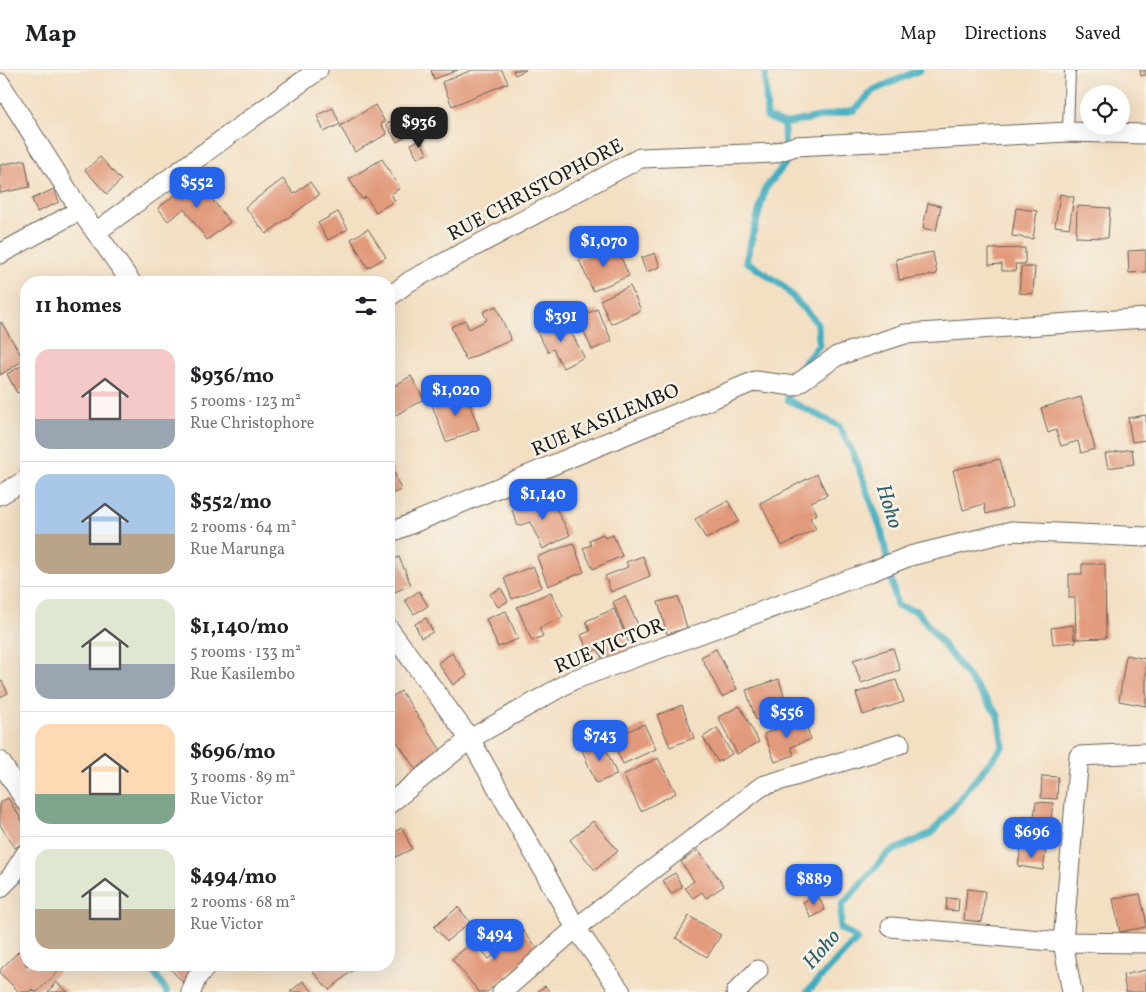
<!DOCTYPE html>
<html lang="en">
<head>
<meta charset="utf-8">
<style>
  :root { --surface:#fff; --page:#f2f2f2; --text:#202124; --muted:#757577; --line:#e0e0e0; --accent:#2563eb }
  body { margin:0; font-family:Vollkorn,serif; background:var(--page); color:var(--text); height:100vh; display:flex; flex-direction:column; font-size:19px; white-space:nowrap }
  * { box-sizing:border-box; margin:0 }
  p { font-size:16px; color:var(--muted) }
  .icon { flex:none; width:28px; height:28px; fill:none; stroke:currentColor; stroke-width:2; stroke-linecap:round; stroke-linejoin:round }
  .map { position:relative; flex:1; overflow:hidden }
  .drawer { position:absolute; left:20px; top:206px; width:375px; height:695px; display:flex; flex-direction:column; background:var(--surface); border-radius:20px; box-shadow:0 5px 20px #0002 }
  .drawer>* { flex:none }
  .tools { position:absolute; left:1080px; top:15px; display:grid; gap:10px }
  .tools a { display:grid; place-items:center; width:50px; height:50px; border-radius:50%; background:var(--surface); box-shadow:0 5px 20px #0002; font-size:25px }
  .price { position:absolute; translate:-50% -42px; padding:0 11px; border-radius:10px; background:var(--accent); color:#fff; font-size:16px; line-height:32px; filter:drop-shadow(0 1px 2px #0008) }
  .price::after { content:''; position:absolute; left:50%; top:30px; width:15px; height:11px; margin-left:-8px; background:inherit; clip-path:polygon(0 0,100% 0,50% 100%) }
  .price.on { background:#222; color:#fff }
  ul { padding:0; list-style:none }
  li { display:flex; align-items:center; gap:15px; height:125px; padding:0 15px }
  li+li { border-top:1px solid var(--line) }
  li span { display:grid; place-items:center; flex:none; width:140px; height:100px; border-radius:15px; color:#555 }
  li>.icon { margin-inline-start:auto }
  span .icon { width:60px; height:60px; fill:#fffc; stroke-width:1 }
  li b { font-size:21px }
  h2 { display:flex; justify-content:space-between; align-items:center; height:60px; padding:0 15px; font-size:21px }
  header { display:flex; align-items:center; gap:30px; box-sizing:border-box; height:70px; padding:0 25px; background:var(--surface); border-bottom:1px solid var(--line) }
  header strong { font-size:24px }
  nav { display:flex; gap:28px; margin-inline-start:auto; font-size:18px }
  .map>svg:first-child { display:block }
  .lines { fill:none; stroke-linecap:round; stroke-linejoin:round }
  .stream { stroke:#41adc0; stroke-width:7 }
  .building { fill:#e29a7c }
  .service-casing { stroke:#676056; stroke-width:12 }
  .minor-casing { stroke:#676056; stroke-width:21 }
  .service { stroke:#fff; stroke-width:10 }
  .minor { stroke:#fff; stroke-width:19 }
  .labels { text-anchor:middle; stroke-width:5; stroke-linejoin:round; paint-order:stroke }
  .street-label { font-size:20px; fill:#1c1c1c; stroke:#f7f3e8 }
  .water-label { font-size:21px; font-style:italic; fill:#2d5d66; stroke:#f7f3e8 }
</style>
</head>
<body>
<header>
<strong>Map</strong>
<nav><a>Map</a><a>Directions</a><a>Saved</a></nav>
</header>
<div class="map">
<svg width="1146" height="922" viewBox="0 0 1146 922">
  <rect width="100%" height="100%" fill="#f7f3e8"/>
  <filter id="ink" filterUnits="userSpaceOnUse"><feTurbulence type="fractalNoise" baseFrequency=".02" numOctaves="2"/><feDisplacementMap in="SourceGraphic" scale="10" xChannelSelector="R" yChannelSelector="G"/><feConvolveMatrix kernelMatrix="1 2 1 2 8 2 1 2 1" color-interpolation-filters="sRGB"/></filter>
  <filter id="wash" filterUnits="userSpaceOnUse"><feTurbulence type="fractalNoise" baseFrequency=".0096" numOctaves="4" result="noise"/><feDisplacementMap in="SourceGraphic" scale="20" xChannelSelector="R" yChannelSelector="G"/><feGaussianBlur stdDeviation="1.12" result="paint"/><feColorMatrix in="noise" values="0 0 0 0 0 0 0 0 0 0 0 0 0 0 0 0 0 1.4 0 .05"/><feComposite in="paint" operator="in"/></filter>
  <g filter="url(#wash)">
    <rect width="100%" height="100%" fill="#f3dfc2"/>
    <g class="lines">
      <g class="stream">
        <path d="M765,0l2,47 17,7"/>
        <path d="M784,54l1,40 -20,25 -19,72 37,25 35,38 1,21 -31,38v17l51,26 15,29 27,74 16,77 20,5 81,104 5,31 -71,87 -44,20 -46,52 -2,23 17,11 -50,53"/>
        <path d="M784,54l70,-14 20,-20 46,-20"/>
        <path d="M13,808l13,5"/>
        <path d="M149,895l18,27"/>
      </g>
    </g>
    <g id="blocks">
      <g class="building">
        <path d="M431,0h27l-24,9z"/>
        <path d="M472,0h30l6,13 -56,23 -10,-24z"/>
        <path d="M513,0h13l-11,5z"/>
        <path d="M1140,0h6v5l-5,1z"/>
        <path d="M375,35l10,17 -4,2 6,10 -32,18 -15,-26z"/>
        <path d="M333,38l7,16 -16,8 -7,-17z"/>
        <path d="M410,40l11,17 -24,15 -11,-18z"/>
        <path d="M421,69l6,15 -10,4 -6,-14z"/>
        <path d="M100,87l21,23 -14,14 -22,-24z"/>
        <path d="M382,89l18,29 -9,6 4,7 -19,11 -10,-15 -4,2 -13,-20z"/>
        <path d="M25,90l5,27 -30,6v-28z"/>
        <path d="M196,109l34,43 -23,18 -23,-31 -16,12 -10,-13z"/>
        <path d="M283,109l11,15 16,-12 9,13 -53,39 -21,-27z"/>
        <path d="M54,119l5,13 -22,10 -5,-13z"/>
        <path d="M1060,124l14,3 -5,31 -14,-2z"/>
        <path d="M928,133l13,3 -5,25 -13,-3z"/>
        <path d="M1077,136l33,2 -2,30 -32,-1z"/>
        <path d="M1016,138l21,3 -4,28 -21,-3z"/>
        <path d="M338,142l10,17 -20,11 -10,-17z"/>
        <path d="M368,159l18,28 -18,11 -17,-29z"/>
        <path d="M616,175l13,31 -36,15 -14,-31z"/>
        <path d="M1025,178v16h-10l1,7h-14v-7l-13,1v-16z"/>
        <path d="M1146,180v22l-17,1 -1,-22z"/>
        <path d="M933,182l4,22 -38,6 -3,-21z"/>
        <path d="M655,183l5,14 -14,5 -5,-14z"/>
        <path d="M1021,197h14l-2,27 -14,-1z"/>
        <path d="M630,216l11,24 -30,14 -11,-24z"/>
        <path d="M496,236l15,34 -45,20 -15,-33 14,-7 4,9 18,-9 -4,-8z"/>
        <path d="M597,239l15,32 -20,9 -14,-32z"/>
        <path d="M564,248l20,39 -21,11 -10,-19 -5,3 -11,-20z"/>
        <path d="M1,252l23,38 -24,15v-52z"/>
        <path d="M26,293v32l-3,-5 -6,3 -10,-19z"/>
        <path d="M411,306l13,23 -35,20v-30z"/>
        <path d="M465,322l14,37 -33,13 -14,-37z"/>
        <path d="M1081,327l14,52 -14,4 -3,-12 -17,5 -5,-16 -8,3 -7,-25z"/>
        <path d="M1146,345v25l-14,2 -4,-24z"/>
        <path d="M1132,379l2,15 -26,4 -3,-14z"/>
        <path d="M389,389l12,31 -12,5z"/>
        <path d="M1000,389l12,48 -26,7 -2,-10 -21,6 -10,-40z"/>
        <path d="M817,404l10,21 -16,7 6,12 -7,4 6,11 -34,17 -22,-43z"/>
        <path d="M549,425l21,40 -27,14 -13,-27 -12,4 -6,-16 15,-6v2z"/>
        <path d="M728,431l11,20 -33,18 -11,-20z"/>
        <path d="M603,464l2,4 8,-3 9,21 -29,13 -10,-21 8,-3 -2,-5z"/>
        <path d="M573,473l11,29 -36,14 -11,-29z"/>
        <path d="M643,486l7,20 -39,16 -6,-16 23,-9 -2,-5z"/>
        <path d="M399,487l12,28 -19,8 -3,-8v-23z"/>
        <path d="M1082,494h23l1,74 -30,1 -1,-41h-6v-24h13z"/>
        <path d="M533,496l9,21 -30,12 -8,-21z"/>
        <path d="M501,518l7,13 -10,6 -8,-13z"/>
        <path d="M419,521l9,15 -14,8 -9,-14z"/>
        <path d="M551,522l12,25 -24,11 4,8 -11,5 -15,-34z"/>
        <path d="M625,526l13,29 -13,6 -12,-29z"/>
        <path d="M678,527l9,31 -20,6 -9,-32z"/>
        <path d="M614,539l18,41 -28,13 -6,-14 -9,4 -8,-18 9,-4 -4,-10z"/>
        <path d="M506,541l12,28 -20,8 -12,-28z"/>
        <path d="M426,548l7,14 -12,6 -6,-14z"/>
        <path d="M1073,555l1,14h2v3l-23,2 -2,-16z"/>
        <path d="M893,578l7,22 -39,13 -8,-23z"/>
        <path d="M716,579l21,40 -15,8 -21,-40z"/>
        <path d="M452,583l15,22 -14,10 -15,-22z"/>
        <path d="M1126,585l20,4v47l-27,-5z"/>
        <path d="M779,609l9,30 -32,11 -10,-30z"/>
        <path d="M896,610l8,22 -41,13 -7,-22z"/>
        <path d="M2,611l6,12 -8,4v-15z"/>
        <path d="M401,621l50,74 -26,18 -36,-53v-31z"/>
        <path d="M682,635l12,33 -24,9 -13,-32z"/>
        <path d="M740,636l19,36 -22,12 -19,-37z"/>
        <path d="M803,648l8,21 -20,8 3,8 -19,7 -11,-28z"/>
        <path d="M644,654l12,25 -33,15 -12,-25z"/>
        <path d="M717,658l15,26 -14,8 -15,-25z"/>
        <path d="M603,671l14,34 -21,8 -14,-33z"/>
        <path d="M658,688l18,35 -35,18 -18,-36z"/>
        <path d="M1042,706l16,1 -1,22 -16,-1z"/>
        <path d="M8,728l18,29v14l-11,7 -15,-23v-23z"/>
        <path d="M1036,732l17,1 -5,41 -27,-3 4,-25 9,1z"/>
        <path d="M593,751l25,30 -23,19 -25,-30z"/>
        <path d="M402,758l10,21 -21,10 -2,-4v-21z"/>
        <path d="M1021,777l25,4 -3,19 -25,-4z"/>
        <path d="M698,780l26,36 -18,12 -4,-6 -9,6 -8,-10 9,-7 -13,-19z"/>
        <path d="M675,803l7,14 -11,7 -8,-14z"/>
        <path d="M967,819l18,2 -3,31 -18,-2z"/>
        <path d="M1140,824l6,26v7l-26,5 -7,-33z"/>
        <path d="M818,825l7,15 -14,8 -8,-16z"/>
        <path d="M947,828l12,1 -1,12 -12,-1z"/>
        <path d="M458,837l12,15 -23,19 -13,-14z"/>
        <path d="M689,846l32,19 -14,22 -31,-19z"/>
        <path d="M518,855l20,24 -51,43h-8l-27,-33 22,-18 15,18 22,-18 -4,-6z"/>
        <path d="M23,877l3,3v15h39l-28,27h-2l-3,-3 -3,3h-10l-19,-19v-3z"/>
        <path d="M166,895h33l-12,21z"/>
        <path d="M322,895h26l5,5 -24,20 -16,-18z"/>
        <path d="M1146,900v22h-20l-3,-17z"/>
        <path d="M303,911l10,11h-23z"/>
        <path d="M56,912l12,10h-20z"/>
        <path d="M545,916l5,6h-13z"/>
      </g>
    </g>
  </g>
  <g filter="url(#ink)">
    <use href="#blocks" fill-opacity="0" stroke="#676056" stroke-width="1"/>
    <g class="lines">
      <g class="service-casing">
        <path id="service" d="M1068,62l2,-62"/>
      </g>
      <g class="minor-casing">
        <g id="minor">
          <path d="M0,13l80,127 51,72"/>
          <path d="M96,162l222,-162"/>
          <path d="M0,184l80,-44"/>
          <path d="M389,227l21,-16 230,-123 134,-5 22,-7 272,-14 78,2"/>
          <path d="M0,425l26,-15"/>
          <path d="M389,463l366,-152 39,5 43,-30 68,-22 241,-16"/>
          <path d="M389,559l81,110 106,189 45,64"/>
          <path d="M0,691l26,41"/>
          <path d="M389,734l81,-65 103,-59 297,-108 40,-16 102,-25 134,6"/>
          <path d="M0,818l11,-11 15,-24"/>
          <path d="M891,857l172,15 83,1"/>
          <path d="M191,922l6,-15 11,-12"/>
          <path d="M502,922l74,-64 186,-142 138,-42"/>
          <path d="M736,922l22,-22"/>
          <path d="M1072,922l-9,-50 16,-186 67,-3"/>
        </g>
      </g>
      <use href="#service" class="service"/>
      <use href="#minor" class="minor"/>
    </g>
  </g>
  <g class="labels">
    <g class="street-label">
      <text transform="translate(535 119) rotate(-28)" y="7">RUE CHRISTOPHORE</text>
      <text transform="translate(605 349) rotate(-23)" y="7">RUE KASILEMBO</text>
      <text transform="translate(609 575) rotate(-22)" y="7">RUE VICTOR</text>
    </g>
    <g class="water-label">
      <text transform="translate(890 436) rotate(72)" y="7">Hoho</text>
      <text transform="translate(821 879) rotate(-49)" y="7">Hoho</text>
    </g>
  </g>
</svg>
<div class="tools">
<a><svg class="icon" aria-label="locate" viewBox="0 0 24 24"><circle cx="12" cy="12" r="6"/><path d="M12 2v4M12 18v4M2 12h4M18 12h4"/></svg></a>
</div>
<b class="price on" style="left:419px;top:79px">$936</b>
<b class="price" style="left:197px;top:139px">$552</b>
<b class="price" style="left:604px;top:198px">$1,070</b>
<b class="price" style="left:561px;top:273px">$391</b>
<b class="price" style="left:456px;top:347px">$1,020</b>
<b class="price" style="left:543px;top:451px">$1,140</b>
<b class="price" style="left:787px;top:669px">$556</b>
<b class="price" style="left:600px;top:692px">$743</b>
<b class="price" style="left:1032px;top:789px">$696</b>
<b class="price" style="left:814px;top:836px">$889</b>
<b class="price" style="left:495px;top:891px">$494</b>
<section class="drawer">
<h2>11 homes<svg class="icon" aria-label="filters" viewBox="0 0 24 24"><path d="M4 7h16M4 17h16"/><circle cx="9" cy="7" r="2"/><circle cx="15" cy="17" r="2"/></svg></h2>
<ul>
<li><span style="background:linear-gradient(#f6c9c9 70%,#9aa5b1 0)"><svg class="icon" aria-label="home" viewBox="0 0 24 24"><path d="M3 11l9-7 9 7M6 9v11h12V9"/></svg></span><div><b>$936/mo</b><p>5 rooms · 123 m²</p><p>Rue Christophore</p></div></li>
<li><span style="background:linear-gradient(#a9c7e8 60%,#b9a48a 0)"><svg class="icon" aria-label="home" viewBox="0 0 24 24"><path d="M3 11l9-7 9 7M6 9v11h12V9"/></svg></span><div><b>$552/mo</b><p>2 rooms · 64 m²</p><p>Rue Marunga</p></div></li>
<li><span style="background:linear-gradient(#dfe7d0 65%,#9aa5b1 0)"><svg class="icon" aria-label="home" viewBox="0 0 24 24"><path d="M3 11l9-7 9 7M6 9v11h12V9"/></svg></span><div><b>$1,140/mo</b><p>5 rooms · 133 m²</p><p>Rue Kasilembo</p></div></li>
<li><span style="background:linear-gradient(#ffd9b3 70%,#7fa58c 0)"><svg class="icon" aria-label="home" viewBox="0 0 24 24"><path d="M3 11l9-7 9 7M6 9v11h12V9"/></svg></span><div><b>$696/mo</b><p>3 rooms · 89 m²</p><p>Rue Victor</p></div></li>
<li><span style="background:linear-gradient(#dfe7d0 60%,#b9a48a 0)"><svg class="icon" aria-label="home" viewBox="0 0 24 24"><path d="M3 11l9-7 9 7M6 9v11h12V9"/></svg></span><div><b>$494/mo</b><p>2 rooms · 68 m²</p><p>Rue Victor</p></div></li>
</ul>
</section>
</div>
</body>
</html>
